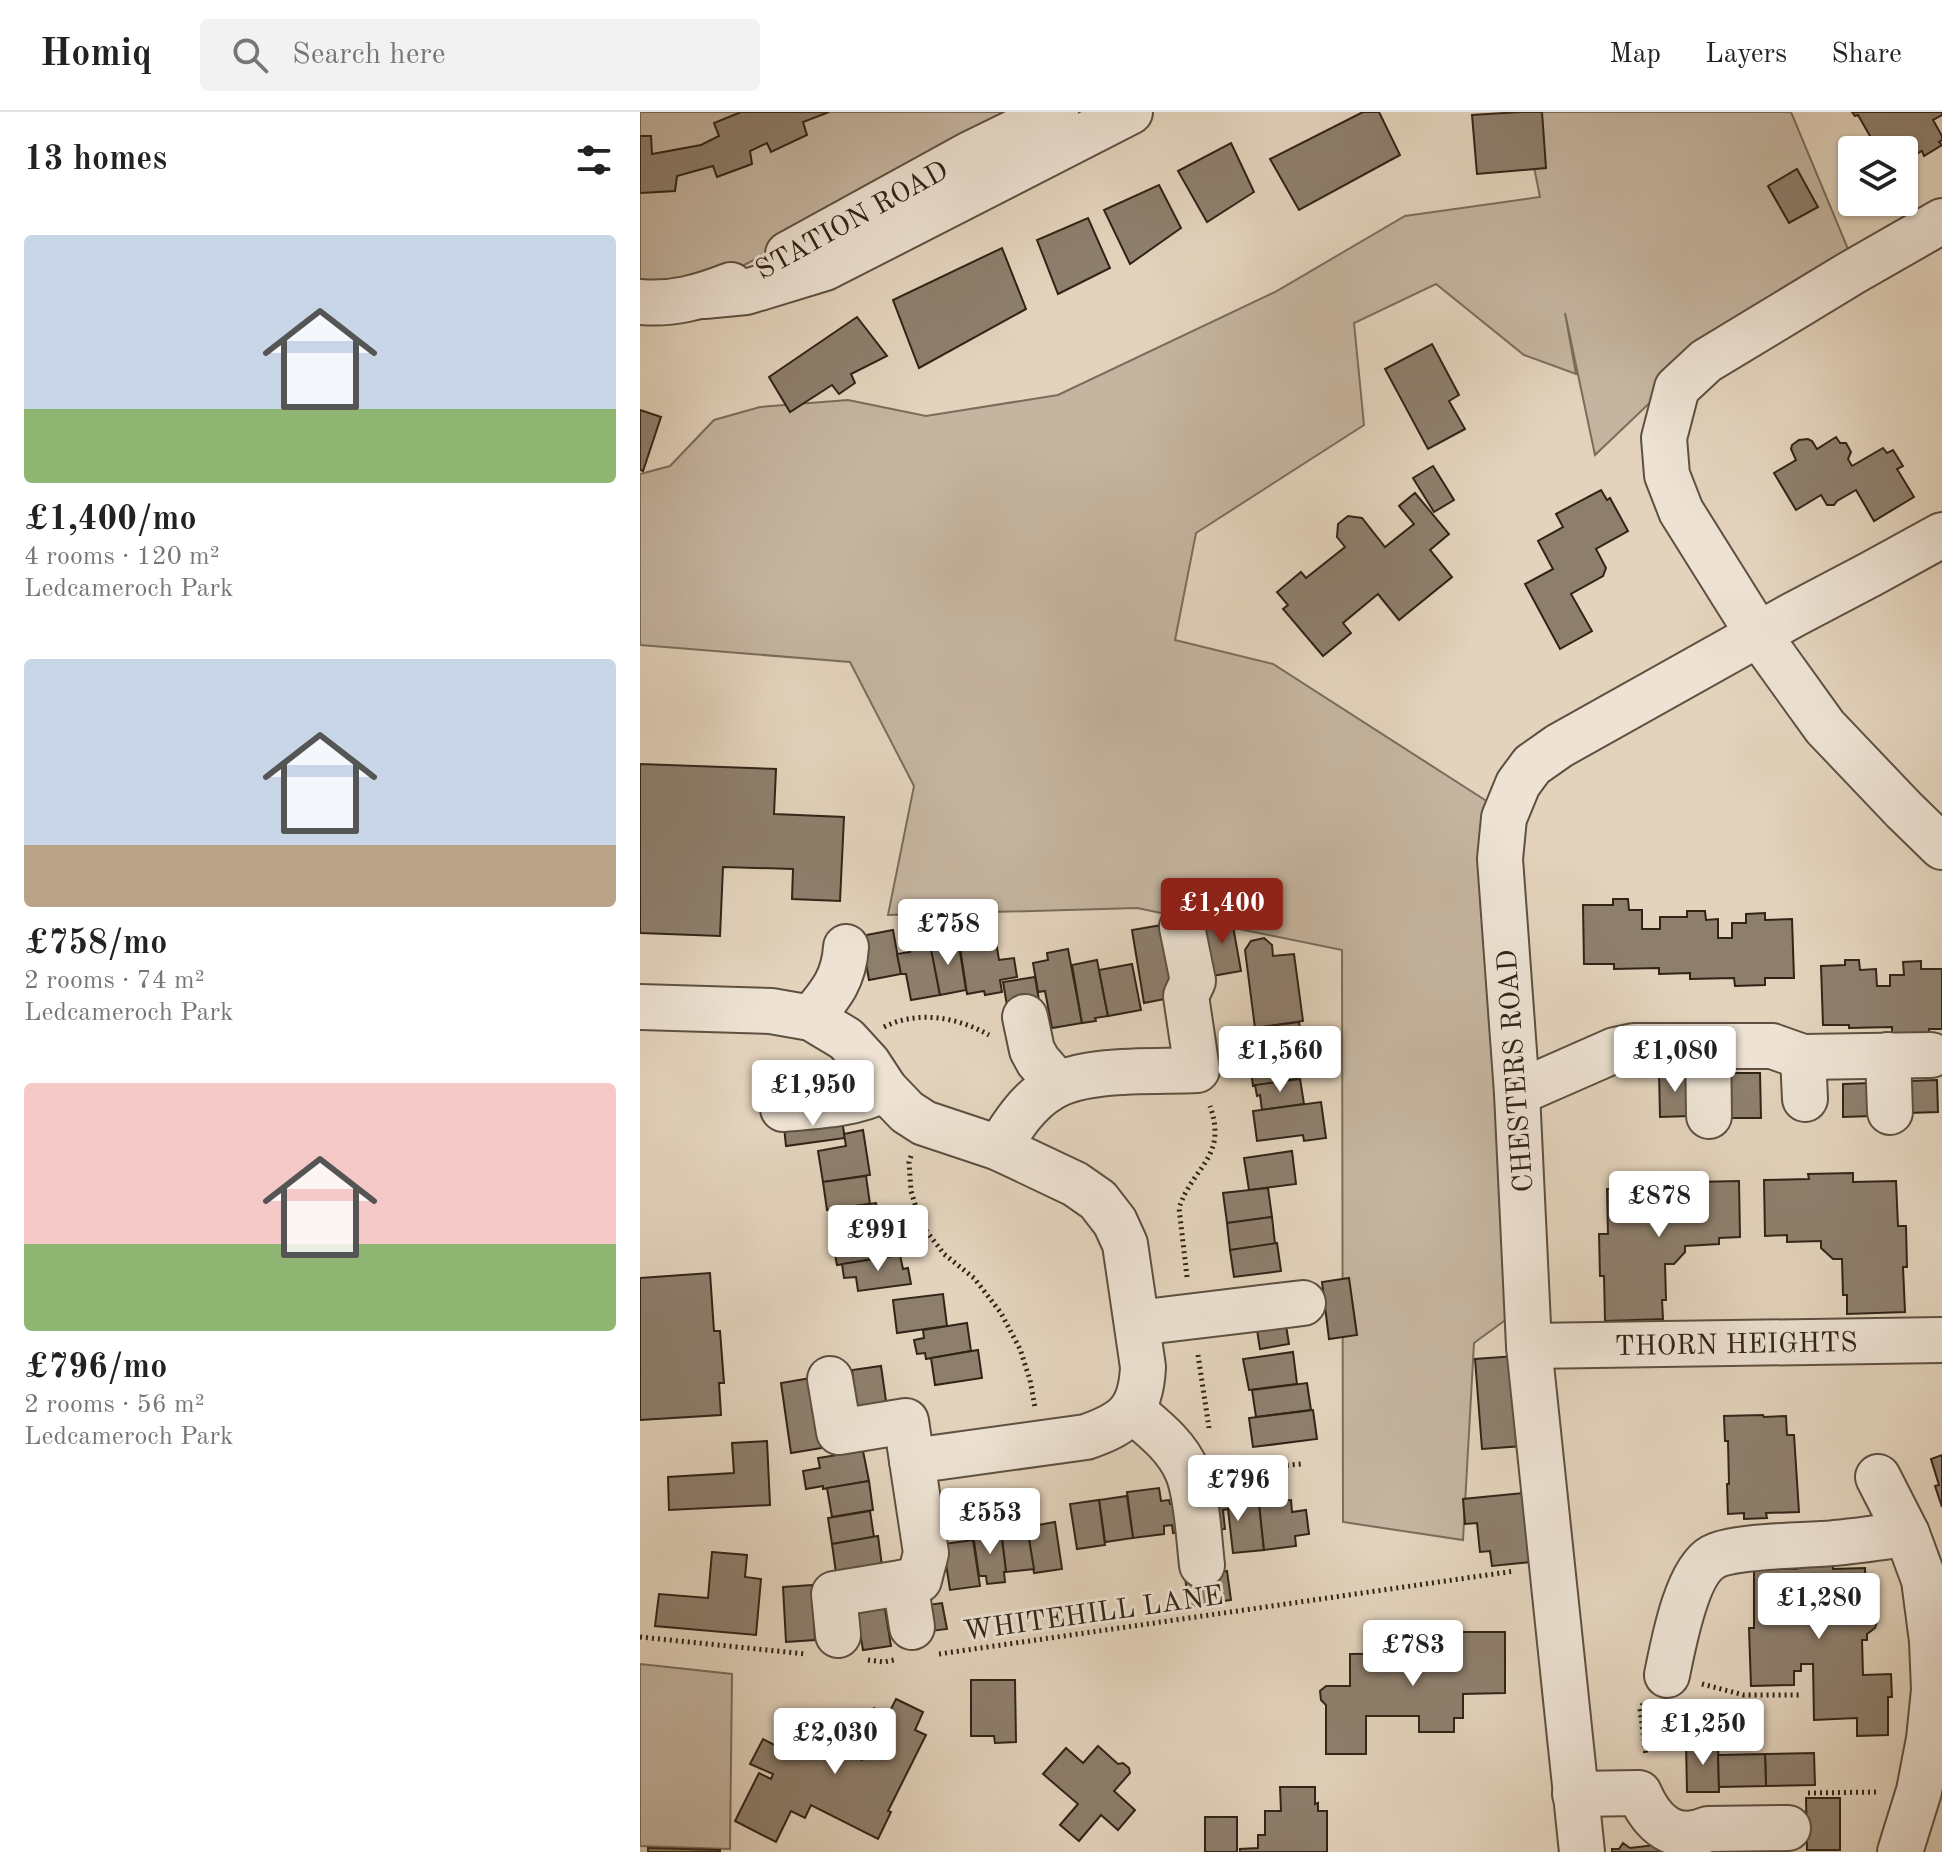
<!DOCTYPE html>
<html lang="en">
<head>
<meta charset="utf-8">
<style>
  :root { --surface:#fff; --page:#f2f2f2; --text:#222; --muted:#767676; --line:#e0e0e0; --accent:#8f2418 }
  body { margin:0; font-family:"Old Standard TT",serif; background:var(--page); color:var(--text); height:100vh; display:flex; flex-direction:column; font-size:30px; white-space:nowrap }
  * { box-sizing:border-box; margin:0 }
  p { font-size:26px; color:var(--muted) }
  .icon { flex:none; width:44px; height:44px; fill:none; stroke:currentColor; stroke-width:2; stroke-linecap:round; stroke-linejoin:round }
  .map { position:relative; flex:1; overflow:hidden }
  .panel { display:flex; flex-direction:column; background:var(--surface); width:640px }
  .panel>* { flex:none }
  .buttons { position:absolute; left:1198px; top:24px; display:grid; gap:16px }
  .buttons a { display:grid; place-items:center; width:80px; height:80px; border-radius:8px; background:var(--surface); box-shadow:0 2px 6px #0004; font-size:40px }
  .price { position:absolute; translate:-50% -68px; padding:0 18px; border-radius:8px; background:#fff; color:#222; font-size:26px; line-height:52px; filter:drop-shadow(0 2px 4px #0008) }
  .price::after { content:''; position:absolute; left:50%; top:48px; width:24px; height:18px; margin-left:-12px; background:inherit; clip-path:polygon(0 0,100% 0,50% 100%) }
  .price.current { background:var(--accent); color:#fff }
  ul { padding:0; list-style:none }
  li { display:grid; align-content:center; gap:16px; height:424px; padding:0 24px }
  li span { display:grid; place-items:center; height:248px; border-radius:8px; color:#555 }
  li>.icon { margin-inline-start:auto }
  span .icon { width:144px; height:144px; fill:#fffc; stroke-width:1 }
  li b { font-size:34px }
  h2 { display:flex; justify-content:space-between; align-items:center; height:96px; padding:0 24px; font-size:34px }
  header { display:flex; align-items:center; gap:48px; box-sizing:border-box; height:112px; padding:0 40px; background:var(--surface); border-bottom:2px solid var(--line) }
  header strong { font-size:38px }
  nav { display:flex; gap:44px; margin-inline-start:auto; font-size:28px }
  .search { width:560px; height:72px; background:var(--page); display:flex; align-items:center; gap:20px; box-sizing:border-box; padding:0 28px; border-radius:8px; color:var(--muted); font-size:30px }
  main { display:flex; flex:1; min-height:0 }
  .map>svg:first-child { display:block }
  .green { fill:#c5b5a0; stroke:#7b6c5c; stroke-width:2 }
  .building { fill:#8e7f6d; stroke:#312417; stroke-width:2 }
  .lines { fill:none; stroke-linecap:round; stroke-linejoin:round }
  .minor-casing { stroke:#5e5040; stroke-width:48 }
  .path { stroke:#312417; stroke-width:5; stroke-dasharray:2 4; stroke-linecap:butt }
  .minor { stroke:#ede2d3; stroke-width:44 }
  .labels { text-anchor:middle; stroke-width:6; stroke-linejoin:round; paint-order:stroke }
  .street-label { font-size:28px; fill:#312417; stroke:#ede2d3 }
</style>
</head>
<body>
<header>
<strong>Homiq</strong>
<div class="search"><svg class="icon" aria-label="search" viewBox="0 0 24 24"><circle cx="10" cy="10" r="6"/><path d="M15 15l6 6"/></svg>Search here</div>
<nav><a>Map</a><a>Layers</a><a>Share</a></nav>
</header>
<main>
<section class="panel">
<h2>13 homes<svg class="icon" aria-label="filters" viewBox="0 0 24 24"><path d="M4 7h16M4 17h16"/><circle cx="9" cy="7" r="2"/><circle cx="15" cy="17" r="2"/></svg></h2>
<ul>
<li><span style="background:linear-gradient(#c9d6e8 70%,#8fb573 0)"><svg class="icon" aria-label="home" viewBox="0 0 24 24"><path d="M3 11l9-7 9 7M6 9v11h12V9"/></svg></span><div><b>£1,400/mo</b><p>4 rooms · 120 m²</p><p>Ledcameroch Park</p></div></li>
<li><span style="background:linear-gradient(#c9d6e8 75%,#b9a48a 0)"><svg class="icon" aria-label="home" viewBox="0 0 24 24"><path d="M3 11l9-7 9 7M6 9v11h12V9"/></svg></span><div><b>£758/mo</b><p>2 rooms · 74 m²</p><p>Ledcameroch Park</p></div></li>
<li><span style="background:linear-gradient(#f6c9c9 65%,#8fb573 0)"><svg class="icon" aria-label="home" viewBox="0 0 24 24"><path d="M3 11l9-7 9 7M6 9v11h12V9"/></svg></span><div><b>£796/mo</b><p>2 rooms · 56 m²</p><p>Ledcameroch Park</p></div></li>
</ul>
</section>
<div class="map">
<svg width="1302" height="1740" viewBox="0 0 1302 1740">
  <rect width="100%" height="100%" fill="#e3d3bc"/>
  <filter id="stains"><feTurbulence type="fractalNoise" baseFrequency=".0025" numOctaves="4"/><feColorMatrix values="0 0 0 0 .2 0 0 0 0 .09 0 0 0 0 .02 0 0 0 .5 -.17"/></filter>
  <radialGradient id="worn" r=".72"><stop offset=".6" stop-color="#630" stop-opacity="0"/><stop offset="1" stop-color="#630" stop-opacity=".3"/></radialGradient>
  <g class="green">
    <path d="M0,0h384l-56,27 -220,124 -39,20 -69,6z"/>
    <path d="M883,0h268l62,149 -173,113 -85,81 -30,-142 11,61 -52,-19 -88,-71 -82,39 10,102 -168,108 -21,107 98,24 226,145 27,496 -52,38 -11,197 -120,-18 -1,-572 -205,-42 -249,7 26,-129 -64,-124 -210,-17v-171l30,-8 44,-46 46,-13 88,-7 78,16 132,-21 217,-103 130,-76 135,-19z"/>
    <path d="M0,1552l92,10 -2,175 -90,-3z"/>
  </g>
  <g class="building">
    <path d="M101,0h88l-26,10 4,13 -36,17 -4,-9 -17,8 2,13 -35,13 -4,-11 -36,10 -2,15 -35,2v-57h11l1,18 49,-9 18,-9 -5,-13z"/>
    <path d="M723,0h16l21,43 -101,55 -29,-51z"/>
    <path d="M880,0h22l4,56 -69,6 -5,-59z"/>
    <path d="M1212,0h90v3l-9,5 9,16v4l-3,2 3,3 -18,11 -2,-5 -18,10v-11h-26l-20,-35 -3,1z"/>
    <path d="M591,31l23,49 -47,30 -29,-51z"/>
    <path d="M1157,57l21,38 -29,16 -21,-37z"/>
    <path d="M519,73l22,43 -51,36 -26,-54z"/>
    <path d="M448,106l22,50 -52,26 -21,-54z"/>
    <path d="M362,136l24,61 -107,59 -26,-68z"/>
    <path d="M217,205l30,39 -36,18 4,9 -16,11 -7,-9 -42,27 -21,-35z"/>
    <path d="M792,232l27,51 -10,6 16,28 -37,20 -43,-80z"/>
    <path d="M0,298l21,7 -18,54 -3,-1z"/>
    <path d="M1196,325l4,6h6l5,9 -3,7 4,7 31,-18 4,5 6,-3 10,16 -6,3 17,28 -40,24 -18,-31 -19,11 -3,4h-7l-6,-10 -25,15 -22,-37 22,-13 -5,-11 1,-4 7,-5 9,-1 4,2 5,8z"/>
    <path d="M793,354l21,34 -20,12 -21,-34z"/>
    <path d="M961,378l6,10 3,-2 18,33 -32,18 10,19 -3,8 -32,18 21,37 -32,18 -35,-65 28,-15 -15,-28 25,-14 -7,-13z"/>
    <path d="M775,381l34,41 -19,16 22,27 -53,43 -21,-26 -35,29 8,10 -28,23 -40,-47 5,-4 -11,-13 24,-20 5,6 39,-31 -8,-10 1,-13 10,-8 14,2 23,29 29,-23 -15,-18z"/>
    <path d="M0,652l136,5 -2,45 70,3 -4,84 -48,-2 1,-30 -70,-2 -3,69 -80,-3z"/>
    <path d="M973,787h15l1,11h13v19h18v-12h27v-6h18l1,9 12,-1v19h14v-15h14v-9l19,-1v7l27,-1 2,59h-29v7l-30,1 -1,-8 -44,1v-6l-31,1v-6l-45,1v-5h-30l-1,-59h30z"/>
    <path d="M591,803l10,56 -29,5 -10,-56z"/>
    <path d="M522,813l13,72 -31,6 -12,-73z"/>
    <path d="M253,818l8,44 -32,6 -8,-44z"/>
    <path d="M347,818l2,12 7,-1 3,19 15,-2 3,19 -17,3 2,12 -17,3 -1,-4 -17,3 -7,-46 5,-1 -3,-13z"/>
    <path d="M289,821l11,62 -29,5 -5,-26h-5l-4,-20 13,-2 -3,-15z"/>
    <path d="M624,826l8,7 1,11 21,-2 9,67 -48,7 -10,-78 6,-9z"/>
    <path d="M318,827l8,51 -26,5 -10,-51z"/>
    <path d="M428,837l14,74 -30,5 -7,-37 -7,1 -5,-29 15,-3 -1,-7z"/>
    <path d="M457,848l11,56 -13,2 1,3 -14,2 -10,-58z"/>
    <path d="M1205,848h14l1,10 16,-1 1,17h13v-11h14l-1,-13 18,-1v8h21v60h-13v5l-37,1v-8l-43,1v-3h-26l-2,-59 24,-1z"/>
    <path d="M492,852l9,46 -33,6 -9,-46z"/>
    <path d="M395,865l5,29 -32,5 -5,-29z"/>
    <path d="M659,910l4,27 -43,7 -5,-28z"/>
    <path d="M653,938l4,29 -44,7 -4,-29z"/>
    <path d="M1019,959h31v45l-30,1z"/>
    <path d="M1089,961h31l1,45h-31z"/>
    <path d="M660,967l4,25 -42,6 -2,-15 -3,1 -2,-11z"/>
    <path d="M1297,968l1,32 -29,1 -1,-32z"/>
    <path d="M1231,971l1,33 -29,1v-33z"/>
    <path d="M681,990l5,36 -22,3 -1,-6 -46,6 -4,-30z"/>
    <path d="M200,998l5,28 -59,8 -3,-29z"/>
    <path d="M223,1018l7,45 -47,7 -5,-31 28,-5 -2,-12z"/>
    <path d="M652,1039l4,33 -47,6 -5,-32z"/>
    <path d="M1213,1061v9l43,-1 2,45h8l1,41h-4l2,45 -58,2v-19h-4l-1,-36h-9l-12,-11v-7l-34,1v-7l-22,1 -1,-56 45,-1 -1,-5z"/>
    <path d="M226,1064l4,28 -43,6 -4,-28z"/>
    <path d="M1054,1066v4l45,-1 1,56 -21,1v6l-34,2v6l-11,12h-9l1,36h-4l1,19 -58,2 -1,-45h-4l-1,-42h9l-1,-45 43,-1 -1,-9z"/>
    <path d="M628,1076l4,29 -45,6 -4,-30z"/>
    <path d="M236,1091l5,28 -45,6 -4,-28z"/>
    <path d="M632,1105l3,27 -45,6 -3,-27z"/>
    <path d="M237,1120l4,26 -44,7 -5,-27z"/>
    <path d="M637,1131l4,28 -47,6 -4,-27z"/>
    <path d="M260,1143l3,14 5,-1 3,16 -53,7 -2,-14 -12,1 -2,-14z"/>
    <path d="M70,1161l4,58h6l4,52h-5l2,32 -81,5v-142z"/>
    <path d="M709,1166l8,57 -28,4 -7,-57z"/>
    <path d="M303,1182l4,32 -50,7 -4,-33z"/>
    <path d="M644,1201l5,31 -29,5 -5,-32z"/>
    <path d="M327,1211l4,28 -45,8 -1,-6 -8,1 -3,-14 10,-2 -1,-8z"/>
    <path d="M338,1238l4,28 -47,7 -4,-27z"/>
    <path d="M653,1240l4,32 -48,6 -6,-31z"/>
    <path d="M876,1244l7,90 -41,3 -7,-90z"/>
    <path d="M241,1254l6,42 -29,5 -6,-43z"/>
    <path d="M171,1266l11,70 -31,5 -10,-70z"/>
    <path d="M667,1271l4,27 -55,7 -4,-27z"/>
    <path d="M673,1298l4,29 -64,8 -4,-29z"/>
    <path d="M1123,1303l1,2 22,-1 1,19h7l5,77 -33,1 1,5 -23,1v-6l-16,1 -1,-30h2l-1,-43h-3l-1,-25z"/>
    <path d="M127,1329l3,64 -101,5 -1,-33 66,-4 -2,-30z"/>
    <path d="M223,1339l6,30 -46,8v-3l-17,3 -3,-18 17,-3 -2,-10z"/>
    <path d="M1302,1343v52l-7,-21 4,-1 -8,-26z"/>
    <path d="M229,1369l4,29 -41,7 -5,-29z"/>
    <path d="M519,1376l2,13 8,-1 1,4 11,-1 4,28 -12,2 -1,-8 -8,1v8l-31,4 -6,-46z"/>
    <path d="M883,1381l8,69 -39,4 -2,-15 -10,1 -3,-29 -12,1 -2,-25z"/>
    <path d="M487,1384l6,42 -28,4 -6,-42z"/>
    <path d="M602,1385l1,8 16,-2 5,47 -31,3 -5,-44 -5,1 2,19 -15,2 -4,-30z"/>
    <path d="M459,1388l6,45 -28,4 -7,-45z"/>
    <path d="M651,1388l1,12 14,-2 3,24 -14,2 1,10 -32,4 -5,-47z"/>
    <path d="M230,1399l4,26 -42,7 -4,-26z"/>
    <path d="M415,1410l7,47 -28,4 -7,-46z"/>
    <path d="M387,1415l7,42 -28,3 -5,-41z"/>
    <path d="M361,1419l5,41h-2l1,10 -18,2 -1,-8h-7l-6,-42z"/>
    <path d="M238,1424l4,30 -46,7 -4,-29z"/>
    <path d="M333,1428l7,46 -30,4 -7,-46z"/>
    <path d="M72,1440l35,3 -2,22 16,2 -5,56 -101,-9 4,-32 49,4z"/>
    <path d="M1157,1453h36v4l32,-1 1,35 10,10 1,9 -2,6 -8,6v6h-5l1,35 28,-1 1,23h-4v38l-31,1v-18l-43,2 -1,-56h-12v7h-7v14l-43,1 -2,-58h5v-59h43z"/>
    <path d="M587,1459l4,29 -42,6 -4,-29z"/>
    <path d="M172,1473l3,55 -29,2 -3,-55z"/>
    <path d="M243,1485l8,49 -28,4 -8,-48z"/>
    <path d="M302,1491l5,26 -16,2 -4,-26z"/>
    <path d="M810,1520h55v61l-42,1v24h-9v14h-35v-16h-53v38h-40v-49l-5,-5 -1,-9 6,-5h24v-32l100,-1z"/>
    <path d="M331,1568h44l1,62 -21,1 -1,-7h-23z"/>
    <path d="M256,1587l27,13 -8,18 11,5 -38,76 3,1 -13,27 -67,-34 -6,13 -14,-7 -15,31 -41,-21 24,-48 12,6 2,-5 -23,-10 13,-25 23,12 11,-23 65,32 8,-15 -11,-5 15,-32 14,7z"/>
    <path d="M1078,1629l1,51h-32l-1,-50z"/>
    <path d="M458,1634l20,18 5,-1 6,5 1,5 -16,18 21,19 -17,20 -17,-15 -22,26 -19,-16 18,-21 -35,-30 23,-26 17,15z"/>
    <path d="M1174,1641l1,32 -49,1 -1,-32z"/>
    <path d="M1125,1642l1,32 -47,1 -1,-32z"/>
    <path d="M640,1675h35v17l3,-1v8h9v41h-87v-3l18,-1v-13h7v-24h16z"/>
    <path d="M1166,1686h34v52h-33z"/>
    <rect x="565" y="1705" width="32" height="35"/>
    <path d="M983,1731l7,5 33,-4 1,8h-52v-3h7z"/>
    <path d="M8,1736l72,2v2h-72z"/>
  </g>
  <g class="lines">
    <g class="minor-casing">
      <g id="minor">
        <path d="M1302,109l-89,51 -147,89 -29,27 -13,50 3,37 14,36 77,123 67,93 79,83 38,37"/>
        <path d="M148,142l182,-100 86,-42"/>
        <path d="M64,184l42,-4 79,-24 305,-156"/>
        <path d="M0,190c33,3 60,-5 91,-17"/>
        <path d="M0,895l131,4 40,7 35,21 22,24 17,26 22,23 17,11 75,25 76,36 23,16 17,22 10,22 18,123c-2,44 -17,56 -57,70l-174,24"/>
        <path d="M385,905l7,33 6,11 20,23"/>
        <path d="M171,906c20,-24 33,-39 35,-71"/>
        <path d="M1068,934l1,70"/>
        <path d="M1248,943l2,57"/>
        <path d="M1163,945l2,42"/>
        <path d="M877,981l98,-43 19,-4h138l31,11 128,-2"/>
        <path d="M143,997c35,-3 70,-4 102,-20"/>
        <path d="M359,1036c13,-22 29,-47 52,-60 34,-21 105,-16 146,-18l-11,-74 7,-15 -11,-54"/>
        <path d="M497,1211l166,-20"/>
        <path d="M889,1234l413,-6"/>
        <path d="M190,1267l9,53 67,-11 20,132 -7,27 -85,14 4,41"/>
        <path d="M492,1298c21,18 44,35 55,61 10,22 12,69 15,94"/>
        <path d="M1238,1365l29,57"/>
        <path d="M265,1470l7,45"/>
        <path d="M1027,1563c6,-29 19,-103 46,-118 21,-12 93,-11 121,-14 25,-2 49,-6 73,-9l17,46 8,61 2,49 -5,49 -10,52 -19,61"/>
        <path d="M935,1682l64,-1c13,30 35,51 69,36l80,-1"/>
        <path d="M942,1740l-53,-506 -12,-253 -17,-234 4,-41 14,-34 14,-19 27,-19 234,-131 78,-41 71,-39"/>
      </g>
    </g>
    <g class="path">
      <path d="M244,915c34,-17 73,-10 105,8"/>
      <path d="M271,1044l-2,6 2,29 10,33 23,30 30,24 27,35 19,36 10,31 5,27"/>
      <path d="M547,1165l-8,-69c14,-42 49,-51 31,-102"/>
      <path d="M558,1243l11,73"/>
      <path d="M587,1359l74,-7"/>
      <path d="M0,1525l166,17"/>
      <path d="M299,1542l576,-83"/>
      <path d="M228,1548l16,2 10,-2"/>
      <path d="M1062,1572l42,11h56"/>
      <path d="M1003,1592l-3,5 6,47"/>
      <path d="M1168,1681l70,-1"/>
    </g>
    <use href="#minor" class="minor"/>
  </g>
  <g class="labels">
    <g class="street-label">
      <text transform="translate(211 107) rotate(-29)" y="10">STATION ROAD</text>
      <text transform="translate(874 959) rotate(-94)" y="10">CHESTERS ROAD</text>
      <text transform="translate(1096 1231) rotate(-1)" y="10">THORN HEIGHTS</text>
      <text transform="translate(453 1500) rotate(-8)" y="10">WHITEHILL LANE</text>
    </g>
  </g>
  <rect width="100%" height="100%" filter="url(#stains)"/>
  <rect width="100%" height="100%" fill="url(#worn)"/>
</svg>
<div class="buttons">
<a><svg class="icon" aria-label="layers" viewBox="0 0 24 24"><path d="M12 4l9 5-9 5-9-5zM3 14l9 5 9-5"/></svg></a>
</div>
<b class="price current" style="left:582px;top:834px">£1,400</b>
<b class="price" style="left:308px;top:855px">£758</b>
<b class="price" style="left:640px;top:982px">£1,560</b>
<b class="price" style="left:1035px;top:982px">£1,080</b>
<b class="price" style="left:173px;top:1016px">£1,950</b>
<b class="price" style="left:1019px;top:1127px">£878</b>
<b class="price" style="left:238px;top:1161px">£991</b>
<b class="price" style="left:598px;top:1411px">£796</b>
<b class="price" style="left:350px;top:1444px">£553</b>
<b class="price" style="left:1179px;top:1529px">£1,280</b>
<b class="price" style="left:773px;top:1576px">£783</b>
<b class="price" style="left:1063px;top:1655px">£1,250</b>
<b class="price" style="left:195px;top:1664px">£2,030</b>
</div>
</main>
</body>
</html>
